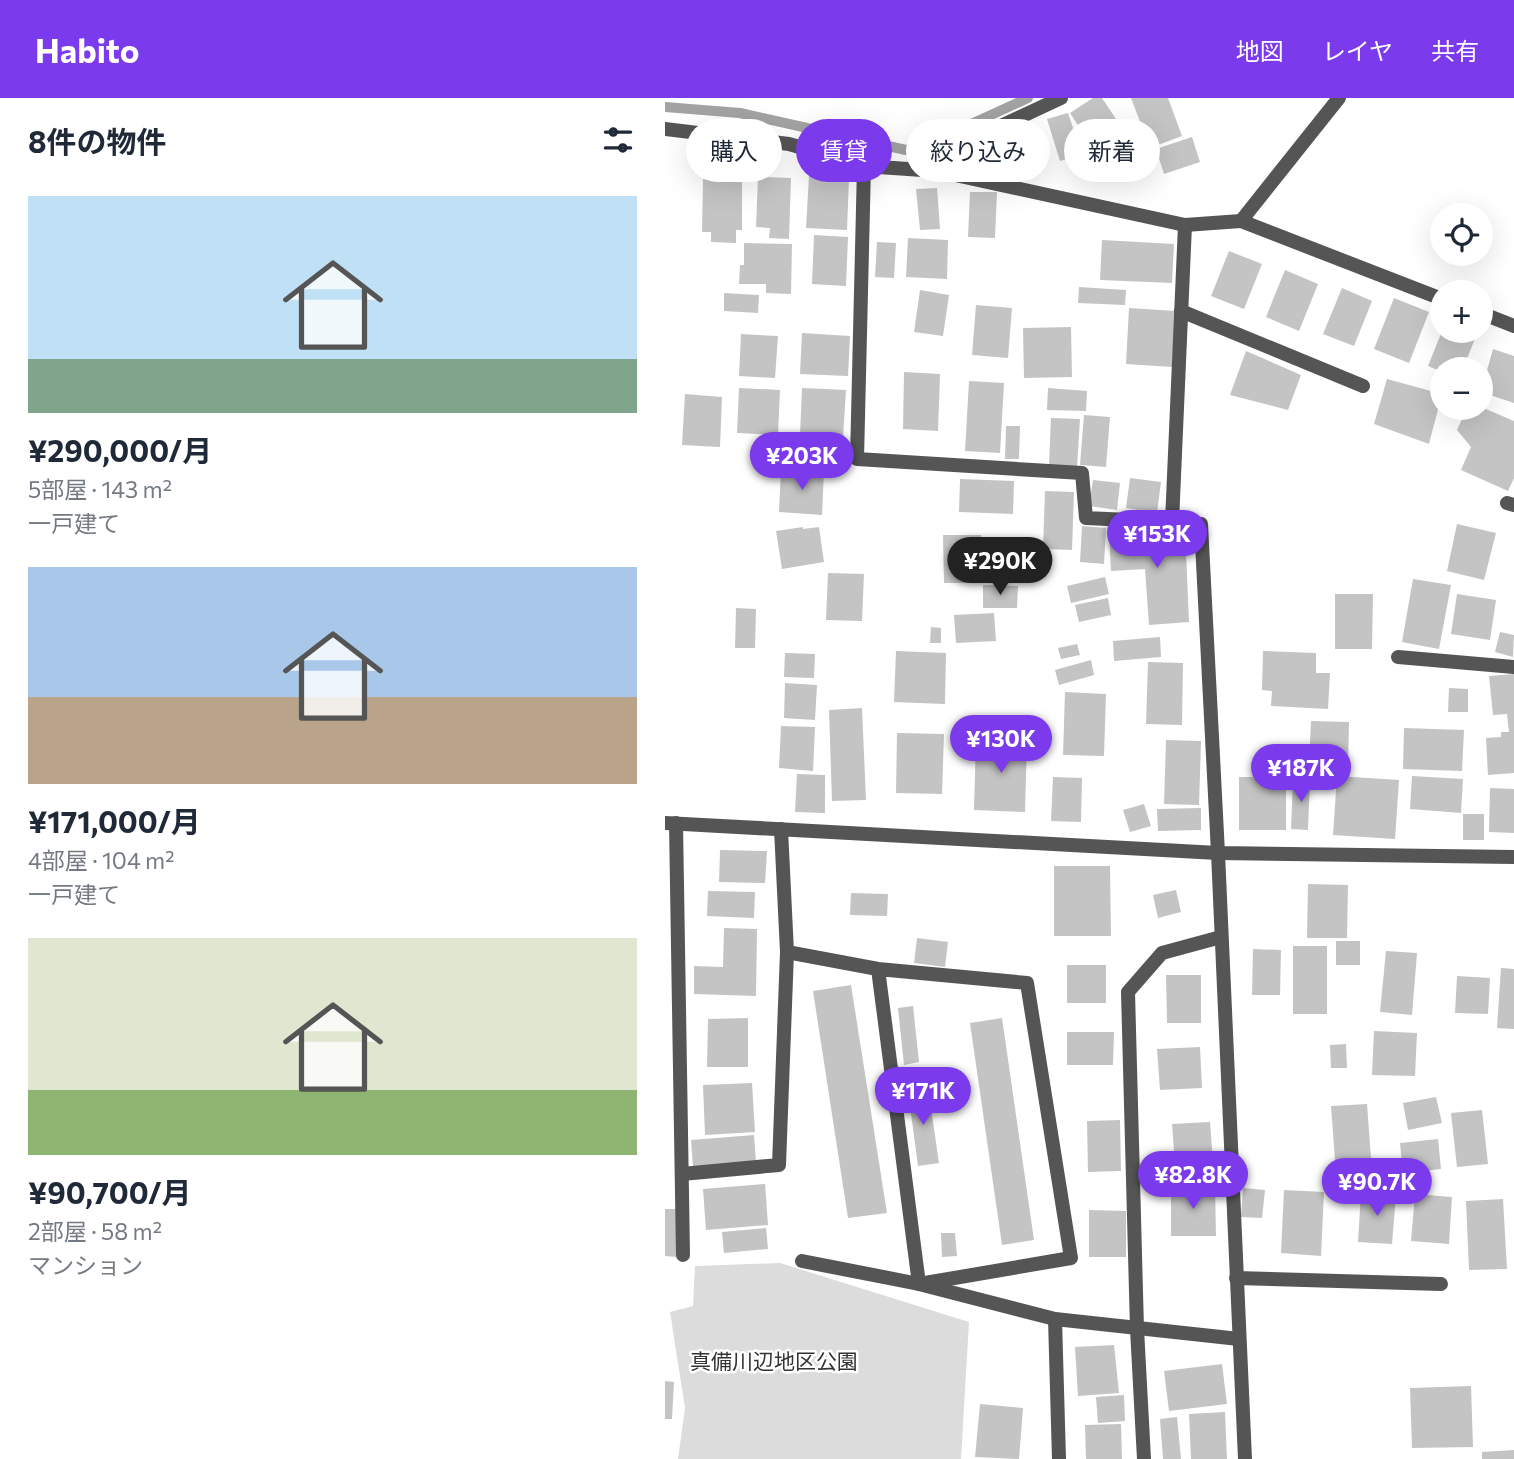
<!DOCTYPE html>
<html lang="ja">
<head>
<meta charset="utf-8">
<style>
  :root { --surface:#fff; --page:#f2f2f3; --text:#1f2937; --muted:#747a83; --accent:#7c3aed }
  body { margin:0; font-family:Commissioner,"Noto Sans JP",sans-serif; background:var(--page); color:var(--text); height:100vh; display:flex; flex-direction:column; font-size:26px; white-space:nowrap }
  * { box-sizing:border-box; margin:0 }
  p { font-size:23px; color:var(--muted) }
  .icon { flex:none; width:38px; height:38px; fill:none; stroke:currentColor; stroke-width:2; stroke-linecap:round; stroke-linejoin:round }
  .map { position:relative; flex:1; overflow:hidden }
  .sheet { display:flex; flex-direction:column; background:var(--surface); width:665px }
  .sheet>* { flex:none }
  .hud { position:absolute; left:21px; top:21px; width:665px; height:63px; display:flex; gap:14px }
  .buttons { position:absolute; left:765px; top:105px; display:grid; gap:14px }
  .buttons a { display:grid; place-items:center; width:63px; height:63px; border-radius:50%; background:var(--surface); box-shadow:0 7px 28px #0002; font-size:35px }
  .price { position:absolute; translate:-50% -60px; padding:0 16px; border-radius:24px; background:var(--accent); color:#fff; font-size:23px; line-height:46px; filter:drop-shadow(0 2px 4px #0008) }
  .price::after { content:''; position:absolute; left:50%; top:42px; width:21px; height:16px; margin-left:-10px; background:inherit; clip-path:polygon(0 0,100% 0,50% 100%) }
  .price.current { background:#222; color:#fff }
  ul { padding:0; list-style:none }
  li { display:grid; align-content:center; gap:14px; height:371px; padding:0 28px }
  li span { display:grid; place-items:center; height:217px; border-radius:0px; color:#555 }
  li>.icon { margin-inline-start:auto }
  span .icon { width:126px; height:126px; fill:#fffc; stroke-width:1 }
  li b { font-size:30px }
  h2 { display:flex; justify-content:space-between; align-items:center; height:84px; padding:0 28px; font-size:30px }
  .chip { padding:0 24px; border-radius:32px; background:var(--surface); box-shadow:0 7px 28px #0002; font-size:24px; line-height:63px }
  .chip.current { background:var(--accent); color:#fff }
  header { display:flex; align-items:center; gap:42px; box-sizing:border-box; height:98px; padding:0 35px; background:var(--accent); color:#fff }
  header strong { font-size:33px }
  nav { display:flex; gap:38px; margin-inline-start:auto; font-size:24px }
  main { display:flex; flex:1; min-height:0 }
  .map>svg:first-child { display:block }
  .green { fill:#dcdcdc }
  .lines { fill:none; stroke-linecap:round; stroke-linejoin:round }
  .stream { stroke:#a3a3a3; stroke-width:10 }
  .building { fill:#c4c4c4 }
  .street { stroke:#555; stroke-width:14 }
  .labels { text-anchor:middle; stroke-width:5; stroke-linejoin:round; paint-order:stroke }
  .park-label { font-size:21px; fill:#333; stroke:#fff }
</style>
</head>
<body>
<header>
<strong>Habito</strong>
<nav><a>地図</a><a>レイヤ</a><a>共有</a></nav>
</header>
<main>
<section class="sheet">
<h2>8件の物件<svg class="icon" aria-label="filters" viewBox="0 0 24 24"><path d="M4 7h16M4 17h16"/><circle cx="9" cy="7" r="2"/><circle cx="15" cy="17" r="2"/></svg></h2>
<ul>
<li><span style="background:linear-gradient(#bfe0f5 75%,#7fa58c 0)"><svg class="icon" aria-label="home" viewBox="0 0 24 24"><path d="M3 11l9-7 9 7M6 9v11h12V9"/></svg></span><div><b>¥290,000/月</b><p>5部屋 · 143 m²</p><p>一戸建て</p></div></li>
<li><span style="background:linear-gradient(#a9c7e8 60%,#b9a48a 0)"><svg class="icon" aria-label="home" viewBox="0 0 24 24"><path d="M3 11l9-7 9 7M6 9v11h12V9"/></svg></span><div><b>¥171,000/月</b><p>4部屋 · 104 m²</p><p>一戸建て</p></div></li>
<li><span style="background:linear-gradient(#dfe7d0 70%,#8fb573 0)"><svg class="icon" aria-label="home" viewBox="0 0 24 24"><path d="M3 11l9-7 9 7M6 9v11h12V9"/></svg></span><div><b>¥90,700/月</b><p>2部屋 · 58 m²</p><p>マンション</p></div></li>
</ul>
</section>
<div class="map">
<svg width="849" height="1361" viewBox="0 0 849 1361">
  <rect width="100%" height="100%" fill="#fff"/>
  <path class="green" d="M115,1165l189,59 -8,137h-283l7,-51 -15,-96 23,-6 2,-40z"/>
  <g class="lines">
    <path class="stream" d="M0,9l75,6 166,37 24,-7 98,-45"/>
  </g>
  <g class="building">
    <path d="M428,0h9l24,36 -30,19 -26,-40z"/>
    <path d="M466,0h37l14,38 -32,12z"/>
    <path d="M403,15l14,41 -22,7 -13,-42z"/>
    <path d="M527,39l8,25 -36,12 -8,-25z"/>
    <rect x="54" y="54" width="22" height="24"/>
    <path d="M144,78l40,2 -2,52 -41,-2z"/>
    <path d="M93,79l33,1 -2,61 -20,-1 1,-10 -14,-1z"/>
    <path d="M38,81l39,1v50h-6v13l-25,-1v-10h-9z"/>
    <path d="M272,90l3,41 -20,1 -4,-41z"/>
    <path d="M305,94h27l-2,46 -27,-1z"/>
    <path d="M149,137l34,2 -2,49 -34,-2z"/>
    <path d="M243,140l40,2 -1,39 -41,-2z"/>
    <path d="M437,142l72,4 -2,39 -72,-3z"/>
    <path d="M212,144l19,1 -2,35 -19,-1z"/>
    <path d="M79,145l48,1 -1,50 -25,-1v-9h-27l1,-19h4z"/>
    <path d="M564,153l33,13 -18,45 -33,-13z"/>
    <path d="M620,172l33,14 -19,47 -33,-14z"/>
    <path d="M414,189l47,3 -1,15 -47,-2z"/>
    <path d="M677,190l30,13 -18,45 -31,-12z"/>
    <path d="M255,192l29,5 -6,41 -29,-4z"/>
    <path d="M59,195l35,2 -1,18 -34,-2z"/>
    <path d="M729,200l35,14 -20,51 -35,-14z"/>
    <path d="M311,207l36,3 -4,50 -36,-3z"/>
    <path d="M464,210l47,3 -4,56 -46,-3z"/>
    <path d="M406,229l1,50 -48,1 -1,-50z"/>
    <path d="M777,233h20l14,5 -13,33h-21v3l-14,-6z"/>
    <path d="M137,235l48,3 -2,40 -48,-2z"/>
    <path d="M76,236l37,2 -3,42 -36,-2z"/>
    <path d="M828,251l21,7v47l-33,-11z"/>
    <path d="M581,253l55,24 -13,35 -58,-15z"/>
    <path d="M239,274l36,2 -2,57 -35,-2z"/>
    <path d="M722,281l55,15 -13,50 -55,-20z"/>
    <path d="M304,283l35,2 -4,70 -35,-2z"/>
    <path d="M74,290l41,2 -2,45 -41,-2z"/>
    <path d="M137,290l44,2 -3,47 -43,-2z"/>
    <path d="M383,290l39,3 -1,20 -39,-1z"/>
    <path d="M20,296l37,3 -2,50 -38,-2z"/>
    <path d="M816,309l33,14v57l-6,13 -47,-21 10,-23 -14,-17 10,-22z"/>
    <path d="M419,317l26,2 -4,50 -26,-2z"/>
    <path d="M386,320l29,1 -3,48 -28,-2z"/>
    <path d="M341,328h14l-1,33h-14z"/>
    <path d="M116,371l43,2 -2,44 -43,-3z"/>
    <path d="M465,380l31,4 -4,31 -31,-5z"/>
    <path d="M295,381l54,2 -1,33 -54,-2z"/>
    <path d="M428,382l27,3 -3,27 -28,-4z"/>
    <path d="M380,393l29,1 -2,58 -29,-1z"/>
    <path d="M792,426l39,9 -12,47 -37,-9z"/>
    <path d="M417,428l24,2 -2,36 -24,-2z"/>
    <path d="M138,429v2l16,-2 5,35 -42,7 -6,-38z"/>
    <path d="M520,431l4,93 -40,3 -4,-56 -34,2 -2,-37z"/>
    <path d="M278,437h38v48h-37z"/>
    <path d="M355,439l1,44 -26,1 -1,-44z"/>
    <path d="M163,475l36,1 -2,47 -36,-1z"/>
    <path d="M440,479l4,17 -38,9 -4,-17z"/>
    <path d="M748,481l38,6 -12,64 -37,-7z"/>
    <path d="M318,487l35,1 -1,22h-34z"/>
    <path d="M670,496h38l-1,55h-37z"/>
    <path d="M792,496l39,6 -6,40 -39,-6z"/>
    <path d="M443,500l3,17 -32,7 -4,-17z"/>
    <path d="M71,510l20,1 -1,39h-20z"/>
    <path d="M329,515l2,28 -40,2 -2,-28z"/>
    <path d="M266,529l10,1v15h-11z"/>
    <path d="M835,534l14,3 -1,22 -18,-5z"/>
    <path d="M495,539l1,20 -47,4 -1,-20z"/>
    <path d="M412,546l3,11 -19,4 -3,-11z"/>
    <path d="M231,553l50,2 -1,51 -51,-2z"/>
    <path d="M598,553l53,2v20h14l-2,36 -57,-3 1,-15 -10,-1z"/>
    <path d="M120,555l30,1 -1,24 -30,-1z"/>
    <path d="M426,562l3,15 -35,10 -4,-15z"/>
    <path d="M483,564l35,1 -1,62 -36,-1z"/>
    <path d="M849,576v99l-26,2 -2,-37 15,-1v-5h8l-2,-18 -14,1 -4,-39z"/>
    <path d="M120,585l32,2 -2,35 -31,-2z"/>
    <path d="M784,590l19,1v23h-20z"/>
    <path d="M400,594l41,2 -2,62 -41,-1z"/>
    <path d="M197,610l4,92 -34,1 -3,-91z"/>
    <path d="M646,623l38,1 -1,43 -39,-1z"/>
    <path d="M116,628l34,1 -2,44 -34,-3z"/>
    <path d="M739,630l60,2 -2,41 -59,-2z"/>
    <path d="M232,635l47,1 -2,60 -46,-1z"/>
    <path d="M311,641l51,1 -2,72 -51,-2z"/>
    <path d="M501,642l35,1 -2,64 -35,-1z"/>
    <path d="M132,676l28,1v38l-30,-1z"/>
    <path d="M672,678l62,4 -4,59 -62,-4z"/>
    <path d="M747,678l51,3 -2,34 -51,-4z"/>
    <path d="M388,679l29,1 -1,44 -30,-1z"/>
    <rect x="574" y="679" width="47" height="53"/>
    <path d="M628,681h17l-2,51 -17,-1z"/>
    <path d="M825,690l24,1v44l-25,-1z"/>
    <path d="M479,706l7,22 -21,6 -7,-22z"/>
    <path d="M536,710v22l-43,1 -1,-22z"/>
    <rect x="798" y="716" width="21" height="26"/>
    <path d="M55,752l47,1 -2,32 -46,-1z"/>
    <path d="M389,768h56l1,70h-57z"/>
    <path d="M643,786l40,1 -1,53h-40z"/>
    <path d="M511,792l5,22 -23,6 -5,-23z"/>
    <path d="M43,793l47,1 -1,26 -47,-2z"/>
    <path d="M186,795l37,1 -1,22 -37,-1z"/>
    <path d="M59,830l33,1 -1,67 -62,-2v-28l29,1z"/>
    <path d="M252,840l31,4 -3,25 -31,-4z"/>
    <rect x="671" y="843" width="24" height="24"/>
    <rect x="628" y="848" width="34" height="68"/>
    <path d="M588,851l28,1 -1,45h-28z"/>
    <path d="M721,853l31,2 -5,62 -32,-3z"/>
    <rect x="402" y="867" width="39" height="38"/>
    <path d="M836,870l13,1v60l-17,-1z"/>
    <path d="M501,877h35v48h-34z"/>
    <path d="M792,878l33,2 -2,36 -33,-1z"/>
    <path d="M186,887l36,228 -39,5 -35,-227z"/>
    <path d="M248,908l6,56 -15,3 -6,-57z"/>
    <path d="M83,920v49h-41l1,-48z"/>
    <path d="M337,920l32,222 -32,5 -32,-222z"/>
    <path d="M709,933l43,2 -2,43 -43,-1z"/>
    <path d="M402,934h47l-1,33h-46z"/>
    <path d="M681,946l1,24h-16l-1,-23z"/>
    <path d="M535,949l2,41 -42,2 -3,-41z"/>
    <path d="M87,985l3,49 -50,3 -2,-50z"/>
    <path d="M263,990l11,75 -21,3 -10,-75z"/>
    <path d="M771,999l6,26 -34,7 -5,-27z"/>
    <path d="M702,1006l4,54 -36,2 -4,-54z"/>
    <path d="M817,1012l6,54 -31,3 -6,-54z"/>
    <path d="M455,1022l1,51 -33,1 -1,-51z"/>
    <path d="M545,1024l4,53 -38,3 -4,-54z"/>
    <path d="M89,1037l2,27 -63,5 -2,-27z"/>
    <path d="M773,1041l3,30 -38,4 -3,-30z"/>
    <path d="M100,1086l3,41 -62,5 -3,-41z"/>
    <path d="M506,1088l44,1 1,49h-45z"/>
    <path d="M578,1090l22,2 -3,28 -21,-1z"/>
    <path d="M619,1092l40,2 -3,64 -40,-3z"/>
    <path d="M696,1095l35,2 -4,49 -34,-2z"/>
    <path d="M750,1096l37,3 -3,47 -38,-3z"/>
    <path d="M838,1101l4,70 -38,1 -3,-69z"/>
    <path d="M0,1111h12v48l-12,-1z"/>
    <path d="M424,1112l37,1v46h-37z"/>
    <path d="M101,1130l2,21 -44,4 -2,-21z"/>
    <path d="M276,1135h14l2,23 -15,1z"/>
    <path d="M449,1247l5,48 -41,3 -3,-49z"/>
    <path d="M557,1266l5,40 -58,7 -5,-40z"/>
    <path d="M0,1283l9,1 -2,37h-7z"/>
    <path d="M806,1288l2,61 -61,1 -2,-60z"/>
    <path d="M459,1297l1,26 -27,2 -2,-26z"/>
    <path d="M315,1306l43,4 -4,51 -44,-2z"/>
    <path d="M560,1314l2,47h-36l-2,-45z"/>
    <path d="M512,1319l4,42h-18l-3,-40z"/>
    <path d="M456,1326l1,35h-36l-1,-34z"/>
    <path d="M849,1352v9h-32v-7z"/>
  </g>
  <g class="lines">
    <g class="street">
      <path d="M0,31l124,15 75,22 73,5 248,54 56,-4 201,78"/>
      <path d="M199,68l-7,293 225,14 4,45 86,4"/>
      <path d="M272,73l21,-25 103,-48"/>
      <path d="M576,123l98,-123"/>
      <path d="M520,127l-13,297 29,2 17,329 27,606"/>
      <path d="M516,213l182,75"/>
      <path d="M816,215l33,13"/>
      <path d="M842,405l7,2"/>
      <path d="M733,559l116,10"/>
      <path d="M0,725l553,30 296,4"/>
      <path d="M11,725l7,432"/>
      <path d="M116,731l6,123 91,17 149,14 44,275 -152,26 -41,-315"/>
      <path d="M17,1076l97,-9 8,-213"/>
      <path d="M137,1163l117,23 136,35 184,20"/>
      <path d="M571,1180l205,6"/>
      <path d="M390,1221l4,140"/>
      <path d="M479,1361l-7,-130 -9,-337 34,-39 59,-16"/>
    </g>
  </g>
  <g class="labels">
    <g class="park-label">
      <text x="109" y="1271">真備川辺地区公園</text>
    </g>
  </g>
</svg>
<div class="buttons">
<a><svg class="icon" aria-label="locate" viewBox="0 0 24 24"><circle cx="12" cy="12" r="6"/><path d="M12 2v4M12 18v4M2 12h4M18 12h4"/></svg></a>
<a>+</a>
<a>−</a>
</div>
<b class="price" style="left:137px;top:394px">¥203K</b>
<b class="price" style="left:492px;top:472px">¥153K</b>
<b class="price current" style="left:335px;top:499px">¥290K</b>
<b class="price" style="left:336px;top:677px">¥130K</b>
<b class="price" style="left:636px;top:706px">¥187K</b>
<b class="price" style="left:258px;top:1029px">¥171K</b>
<b class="price" style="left:528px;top:1113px">¥82.8K</b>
<b class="price" style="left:712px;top:1120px">¥90.7K</b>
<div class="hud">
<a class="chip">購入</a>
<a class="chip current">賃貸</a>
<a class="chip">絞り込み</a>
<a class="chip">新着</a>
</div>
</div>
</main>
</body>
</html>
